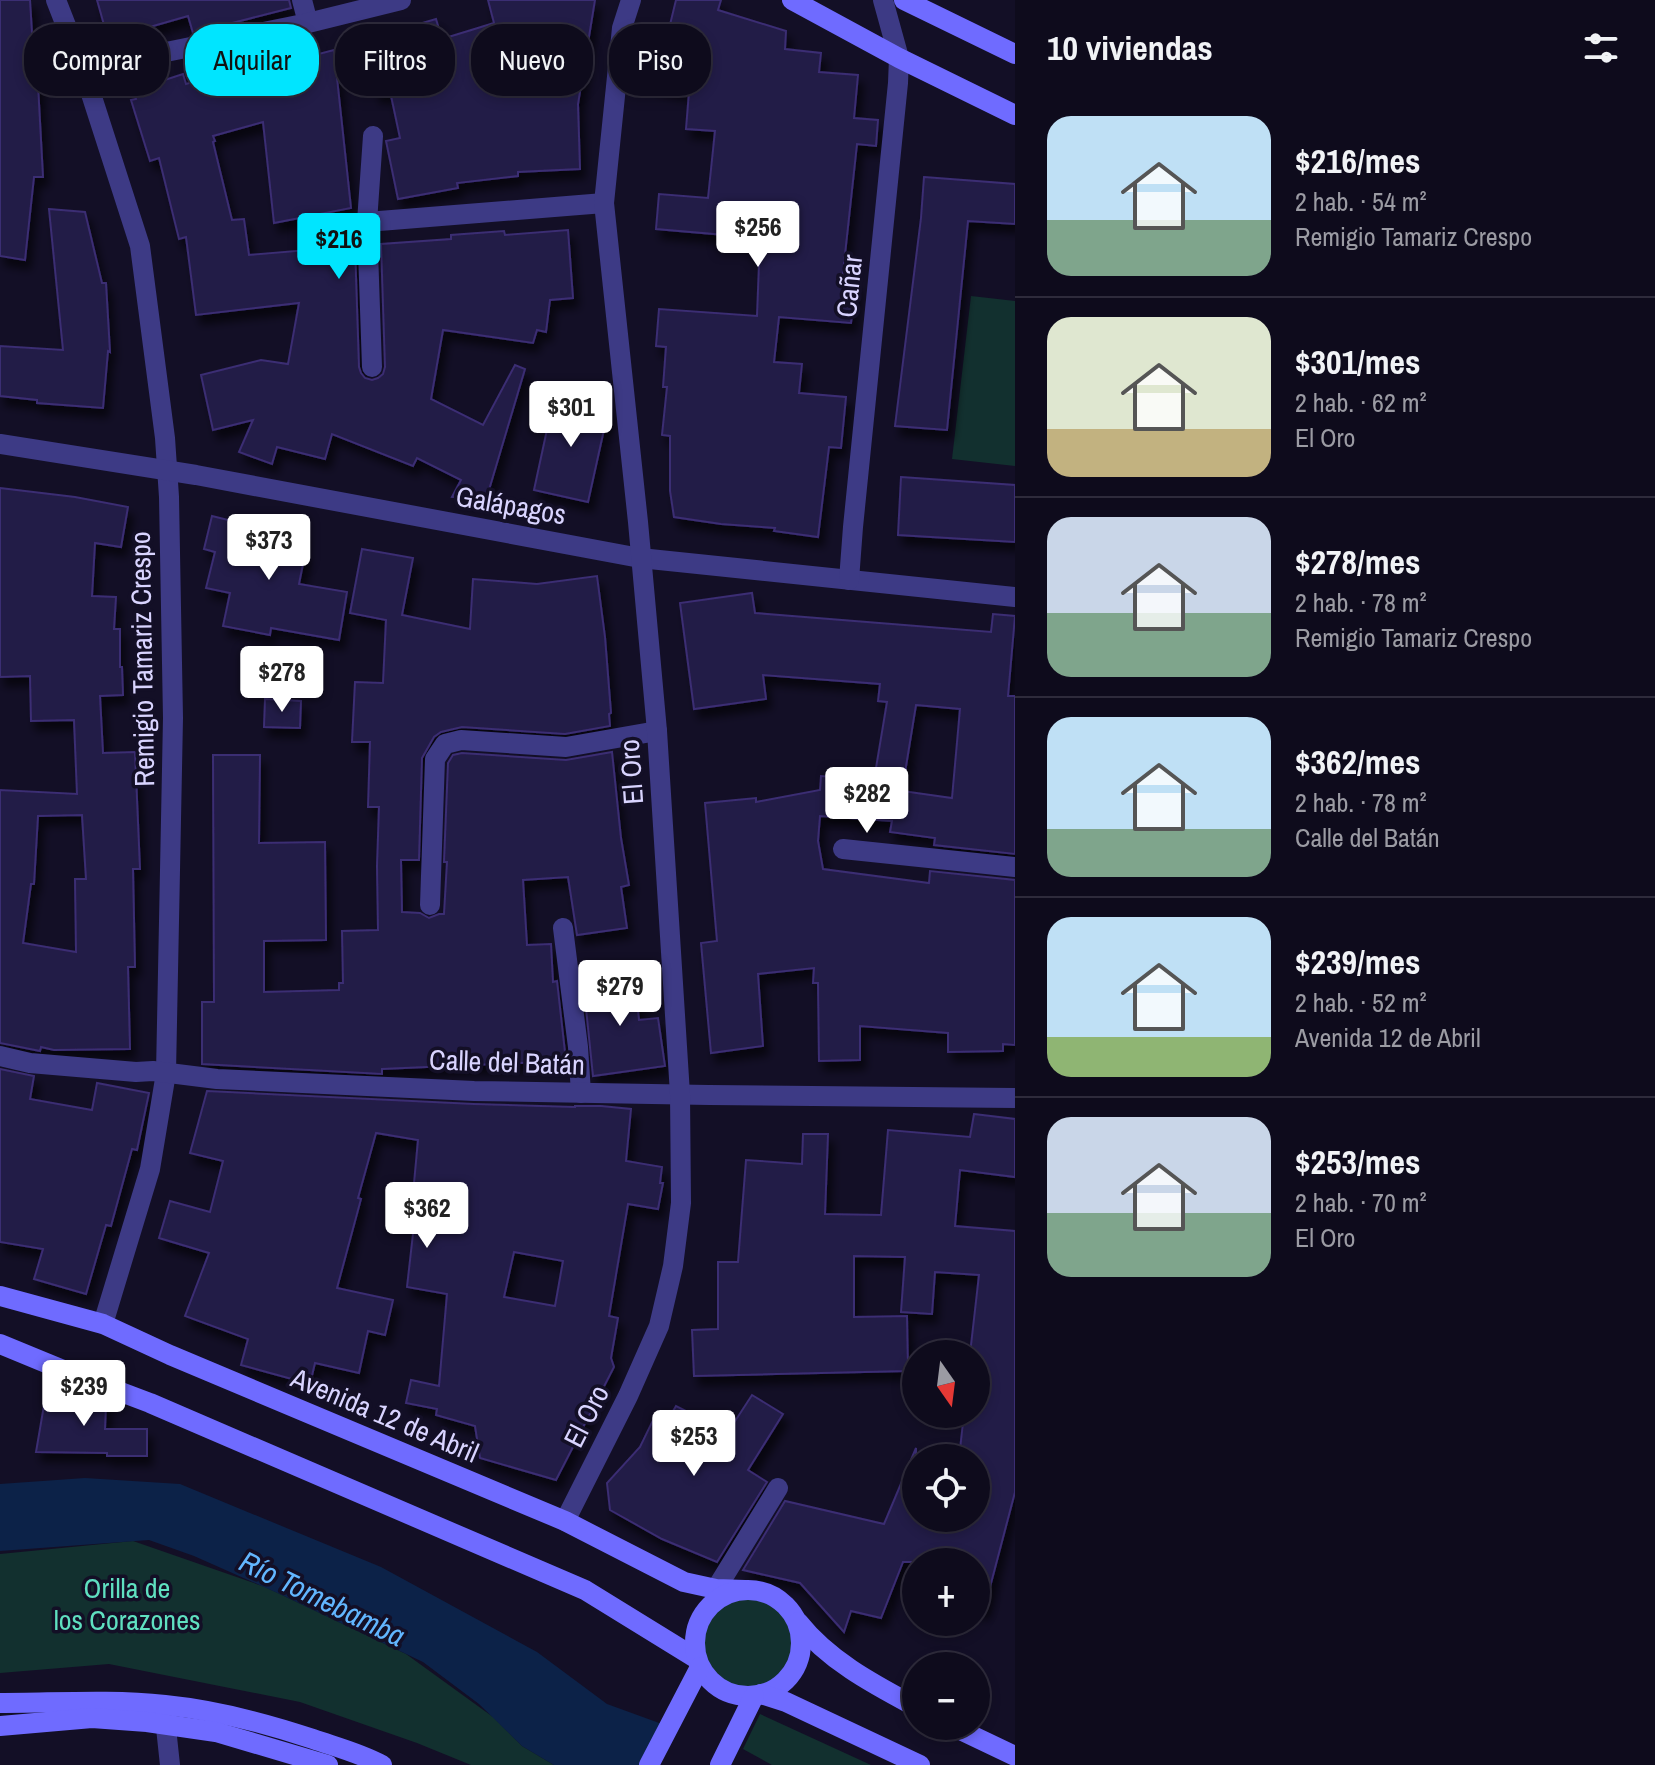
<!DOCTYPE html>
<html lang="es">
<head>
<meta charset="utf-8">
<style>
  :root { --surface:#0e0b1c; --page:#1c1929; --text:#f1f3f6; --muted:#9b9ba3; --line:#2e2b3b; --accent:#00e5ff }
  body { margin:0; font-family:"Archivo Narrow",sans-serif; background:var(--page); color:var(--text); height:100vh; display:flex; flex-direction:column; font-size:30px; white-space:nowrap }
  * { box-sizing:border-box; margin:0 }
  p { font-size:26px; color:var(--muted) }
  .icon { flex:none; width:44px; height:44px; fill:none; stroke:currentColor; stroke-width:2; stroke-linecap:round; stroke-linejoin:round }
  .map { position:relative; flex:1; overflow:hidden }
  .drawer { display:flex; flex-direction:column; background:var(--surface); width:640px }
  .drawer>* { flex:none }
  .top-card { position:absolute; left:24px; top:24px; width:760px; height:72px; display:flex; gap:16px }
  .needle { width:52px; rotate:166deg }
  .buttons { position:absolute; left:902px; top:1340px; display:grid; gap:16px }
  .buttons a { display:grid; place-items:center; width:88px; height:88px; border-radius:50%; background:var(--surface); box-shadow:0 4px 12px #0003,0 0 0 2px var(--line); font-size:40px }
  .price { position:absolute; translate:-50% -68px; padding:0 18px; border-radius:8px; background:#fff; color:#222; font-size:26px; line-height:52px; filter:drop-shadow(0 2px 4px #0008) }
  .price::after { content:''; position:absolute; left:50%; top:48px; width:24px; height:18px; margin-left:-12px; background:inherit; clip-path:polygon(0 0,100% 0,50% 100%) }
  .price.current { background:var(--accent); color:#111 }
  ul { padding:0; list-style:none }
  li { display:flex; align-items:center; gap:24px; height:200px; padding:0 32px }
  li+li { border-top:2px solid var(--line) }
  li span { display:grid; place-items:center; flex:none; width:224px; height:160px; border-radius:24px; color:#555 }
  li>.icon { margin-inline-start:auto }
  span .icon { width:96px; height:96px; fill:#fffc; stroke-width:1 }
  li b { font-size:34px }
  h2 { display:flex; justify-content:space-between; align-items:center; height:96px; padding:0 32px; font-size:34px }
  .pill { padding:0 28px; border-radius:32px; background:var(--surface); box-shadow:0 4px 12px #0003,0 0 0 2px var(--line); font-size:28px; line-height:72px }
  .pill.current { background:var(--accent); color:#111 }
  main { display:flex; flex:1; min-height:0 }
  .map>svg:first-child { display:block }
  .green { fill:#12302f }
  .water { fill:#0c2248 }
  .building { fill:#241b47; stroke:#3b2d73; stroke-width:2; fill-rule:evenodd; filter:url(#shadow) }
  .lines { fill:none; stroke-linecap:round; stroke-linejoin:round }
  .street { stroke:#3d3a85; stroke-width:20 }
  .secondary { stroke:#6f6bff; stroke-width:20 }
  .labels { text-anchor:middle; stroke-width:7; stroke-linejoin:round; paint-order:stroke }
  .street-label { font-size:28px; fill:#d9d4ff; stroke:#130f26 }
  .park-label { font-size:28px; fill:#5fe0c0; stroke:#130f26 }
  .water-label { font-size:30px; font-style:italic; fill:#62b6ff; stroke:#130f26 }
</style>
</head>
<body>
<main>
<div class="map">
<svg width="1015" height="1765" viewBox="0 0 1015 1765">
  <defs>
    <filter id="shadow"><feDropShadow dx="5" dy="9" stdDeviation="4" flood-color="#0009"/></filter>
  </defs>
  <rect width="100%" height="100%" fill="#130f26"/>
  <g class="green">
    <path d="M971,296l44,5v165l-63,-7z"/>
    <path d="M133,1541l132,46 141,67 87,63 29,29 32,19h-83l-54,-22 -117,-41 -191,-38 -109,9v-119z"/>
    <circle cx="748" cy="1643" r="49"/>
    <path d="M760,1714l111,51h-99l-29,-16z"/>
  </g>
  <path class="water" d="M85,1478l95,6 201,83 156,85 70,52 55,20 -21,41h-87l-32,-19 -43,-42 -56,-42 -141,-67 -88,-39 -45,-16 -149,11v-67z"/>
  <g class="building">
    <path d="M0,0h30l4,66h3l6,111h-9l-9,83 -25,-4z"/>
    <path d="M97,0h192l2,8 -98,25 -5,-17 -80,23z"/>
    <path d="M488,0h107l-17,104 2,65 -62,3v4l-61,7 1,5 -60,11 -12,-58 14,-3 -10,-47 -13,4 -12,-60 28,-8 2,4 41,-12 6,20 52,-16z"/>
    <path d="M676,0h45l-3,10 68,21 -1,18 36,4 -2,19 39,3 -4,43 24,2 -2,26 -19,-2 -15,138 14,2 -5,39 -72,-6 -5,45 28,2 -3,29 47,4 -5,51 -12,-1 -11,90 -44,-6 1,-3 -54,-4 -47,-7 -4,-26v-55l-8,-1 5,-48h-4l3,-40 -10,-1 3,-37 98,7 3,-78 -104,-9 3,-35 49,4 7,-67 -29,-2 3,-37 -36,-8 10,-52 5,1z"/>
    <path d="M334,50l17,158 -77,15 -11,-101 -50,14 2,5 -2,1 19,78 12,-1 5,36 106,-9 4,121 2,6 4,5 7,2 6,-2 5,-4 2,-7 -4,-123 70,-5v-4l53,-4 1,4 63,-5 5,68 -23,2 -4,32 -9,-2 -4,13 -90,-13 -12,69 52,26 32,-60 10,4 -39,131 -34,-3 9,-17 -44,-22 -4,8 -81,-32 -7,25 -48,-12 -5,17 -33,-12 14,-32 -40,10 -12,-55 60,-15 27,4 11,-61 -103,12 -10,-78 -7,2 -20,-81 -9,3 -19,-61 5,-1 -2,-9 49,-16 3,10 10,-3v2l78,-23 1,4 40,-12v3z"/>
    <path d="M924,177l91,7v40l-47,-3 -21,209 -52,-4 26,-208z"/>
    <path d="M49,209l36,3 17,71h4l4,69 -2,-1 -5,57 -66,-5v-3l-37,-4v-50l63,4z"/>
    <path d="M554,397l55,10 -21,95 -54,-12z"/>
    <path d="M901,477l114,8v57l-117,-7z"/>
    <path d="M0,488l75,9 53,10 -7,40 -26,-4 -3,53 24,1 -2,32h6v38h2l1,28 -23,1 3,57 32,-1 5,117h-7l2,98h-7l2,82 -76,1 -13,-3 -1,4 -40,-8v-253l77,4 -3,-74 -43,1 -1,-45 -30,1zM82,815l4,64h-11l1,73 -53,-9 8,-59h3l4,-68z"/>
    <path d="M212,516l56,14 1,-4 33,7 -4,19 7,2 -6,30 48,8 -8,48 -68,-12 -1,7 -47,-9 7,-33 -24,-5 9,-36 -11,-3z"/>
    <path d="M362,549l51,9 -11,57 68,14 3,-50 64,5 60,-8 8,61 6,76 -2,1 1,12 -45,8 -103,-7 -21,5 -7,5 -12,21 -3,102h-18l1,52 18,1 9,5 10,-4h5l3,-52h-3l4,-99 5,-8 9,-2 104,7 46,-8 9,86 8,47 -8,2 6,41 -50,7 -9,-58 -45,3 4,65 24,-1 2,38 4,-1 9,80 -184,8v5l-180,-10v-62h12l-1,-247h47l-1,88 66,-1 1,98 -62,1v51l75,-2v-7h4l-1,-52 36,-1 -1,-64 2,-59h-11l2,-65h-18l3,-60 28,1 3,-63 -36,-7z"/>
    <path d="M752,593l3,20 236,19 2,-18 22,2 -7,80h7v158l-81,-9 1,-7 -45,-6 2,-11 -72,-5 -2,25 5,28 106,14 1,-12 85,9v165l-12,-1v7l-55,1v-19l-88,-7v34l-41,1 -1,-78h-5l1,-15 -56,6 5,72 -52,7 -10,-110 16,-2 -12,-138 51,-5v4l64,-12 1,-14 53,4 13,-78 -9,-1 2,-17 -117,-9 3,24 -72,10 -14,-106zM916,705l44,4 -8,89 -50,-7z"/>
    <path d="M265,699l36,2 -1,27 -36,-1z"/>
    <path d="M634,974l5,46 19,-2 7,48 -72,10 -10,-97z"/>
    <path d="M0,1069l34,7 -4,23 62,11 5,-27 52,10 -12,57 -5,-1 -21,77 -5,-1 -20,69 -52,-15 9,-30 -43,-7z"/>
    <path d="M207,1091l267,13 101,3v-1h26l30,3 -5,52 36,6 -2,16h3l-5,26 -30,-5 -19,112 9,2 -7,40 3,9 -58,113 -76,-22 -5,-32 -39,-11 1,-6 -31,-6 5,-23 28,6 8,-92 -40,-7 9,-80 -4,-2 6,-65 -42,-7 -18,65 3,1 -24,89 56,12 -8,35 -17,-4 -9,42 -44,-10 -5,21 -69,-19 7,-26 -63,-23 24,-63 -50,-15 11,-37 40,11 13,-51 -33,-8zM514,1252l49,9 -8,45 -51,-9z"/>
    <path d="M974,1114l41,5v58l-55,-7 -5,56 60,5v261l-31,118 -8,-1v-47h-73l-22,56 -30,-7 -7,21 -44,-49 -57,-13 42,-69 99,23 32,-76v70h60v-60h-17l5,-44h12v-60h-6l9,-79 -44,-3 -3,42 -31,-2 4,-55 -51,-1v61l53,-1 1,55 -214,5 -2,-46 26,-1v-67h20l8,-102 56,4 1,-30h25l-3,80 56,1 7,-85 82,7z"/>
    <path d="M48,1382l58,23 -1,24h42v27h-40v-3l-71,-1z"/>
    <path d="M752,1395l31,19 -35,56 19,12 -50,80 -55,-23 -52,-29 -3,-27 33,-36 17,-35 12,6 7,-12 52,26z"/>
  </g>
  <g class="lines">
    <g class="street">
      <path d="M56,0l27,69 57,177 25,192 4,59 4,221 -7,355 -16,96 -47,155"/>
      <path d="M302,0l6,23"/>
      <path d="M83,69l225,-46 93,-23"/>
      <path d="M367,222l237,-19"/>
      <path d="M372,367l-5,-145 6,-86"/>
      <path d="M0,444l196,31 444,83 375,39"/>
      <path d="M849,580l4,-53 45,-444 1,-25 -16,-58"/>
      <path d="M843,849l172,18"/>
      <path d="M430,905l5,-146 10,-15 16,-4 105,7 91,-16"/>
      <path d="M563,928l15,119 3,46"/>
      <path d="M0,1056l30,7 106,9 17,-1 64,8 257,12 235,4 306,3"/>
      <path d="M565,1521l63,-125 31,-70 14,-60 8,-63 -1,-109 -23,-363 -19,-209 -34,-319 18,-175 9,-28"/>
      <path d="M716,1589l62,-101"/>
      <path d="M164,1709l6,56"/>
    </g>
    <g class="secondary">
      <path d="M792,0l107,58 116,57"/>
      <path d="M904,0l111,54"/>
      <path d="M0,1296l103,28 67,31 395,166 119,61 32,7 29,1"/>
      <path d="M0,1344l68,28 82,31 435,187 112,69"/>
      <circle cx="748" cy="1643" r="53"/>
      <path d="M798,1622c31,39 75,62 118,85"/>
      <path d="M761,1694l25,8 134,63"/>
      <path d="M0,1703c55,0 110,-4 165,2 50,5 100,18 148,34 23,8 47,14 69,26"/>
      <path d="M0,1726l92,-8 55,4 69,10 112,33"/>
      <path d="M952,1726l63,30"/>
      <path d="M649,1765l51,-98"/>
      <path d="M720,1765l34,-69"/>
    </g>
  </g>
  <g class="labels">
    <g class="street-label">
      <text transform="translate(849 286) rotate(-84)" y="10">Cañar</text>
      <text transform="translate(511 505) rotate(10)" y="10">Galápagos</text>
      <text transform="translate(142 659) rotate(-91)" y="10">Remigio Tamariz Crespo</text>
      <text transform="translate(631 772) rotate(-94)" y="10">El Oro</text>
      <text transform="translate(507 1062) rotate(2)" y="10">Calle del Batán</text>
      <text transform="translate(385 1415) rotate(23)" y="10">Avenida 12 de Abril</text>
      <text transform="translate(586 1416) rotate(-63)" y="10">El Oro</text>
    </g>
    <g class="park-label">
      <text x="127" y="1598">Orilla de<tspan x="127" dy="32">los Corazones</tspan></text>
    </g>
    <g class="water-label">
      <text transform="translate(322 1599) rotate(26)" y="10">Río Tomebamba</text>
    </g>
  </g>
</svg>
<div class="buttons">
<a><svg class="needle" viewBox="-14 -14 28 28"><path d="M0-13l5 13h-10z" fill="#e53935"/><path d="M0 13l5-13h-10z" fill="#9b9ba3"/></svg></a>
<a><svg class="icon" aria-label="locate" viewBox="0 0 24 24"><circle cx="12" cy="12" r="6"/><path d="M12 2v4M12 18v4M2 12h4M18 12h4"/></svg></a>
<a>+</a>
<a>−</a>
</div>
<b class="price" style="left:758px;top:269px">$256</b>
<b class="price current" style="left:339px;top:281px">$216</b>
<b class="price" style="left:571px;top:449px">$301</b>
<b class="price" style="left:269px;top:582px">$373</b>
<b class="price" style="left:282px;top:714px">$278</b>
<b class="price" style="left:867px;top:835px">$282</b>
<b class="price" style="left:620px;top:1028px">$279</b>
<b class="price" style="left:427px;top:1250px">$362</b>
<b class="price" style="left:84px;top:1428px">$239</b>
<b class="price" style="left:694px;top:1478px">$253</b>
<div class="top-card">
<a class="pill">Comprar</a>
<a class="pill current">Alquilar</a>
<a class="pill">Filtros</a>
<a class="pill">Nuevo</a>
<a class="pill">Piso</a>
</div>
</div>
<section class="drawer">
<h2>10 viviendas<svg class="icon" aria-label="filters" viewBox="0 0 24 24"><path d="M4 7h16M4 17h16"/><circle cx="9" cy="7" r="2"/><circle cx="15" cy="17" r="2"/></svg></h2>
<ul>
<li><span style="background:linear-gradient(#bfe0f5 65%,#7fa58c 0)"><svg class="icon" aria-label="home" viewBox="0 0 24 24"><path d="M3 11l9-7 9 7M6 9v11h12V9"/></svg></span><div><b>$216/mes</b><p>2 hab. · 54 m²</p><p>Remigio Tamariz Crespo</p></div></li>
<li><span style="background:linear-gradient(#dfe7d0 70%,#c2b280 0)"><svg class="icon" aria-label="home" viewBox="0 0 24 24"><path d="M3 11l9-7 9 7M6 9v11h12V9"/></svg></span><div><b>$301/mes</b><p>2 hab. · 62 m²</p><p>El Oro</p></div></li>
<li><span style="background:linear-gradient(#c9d6e8 60%,#7fa58c 0)"><svg class="icon" aria-label="home" viewBox="0 0 24 24"><path d="M3 11l9-7 9 7M6 9v11h12V9"/></svg></span><div><b>$278/mes</b><p>2 hab. · 78 m²</p><p>Remigio Tamariz Crespo</p></div></li>
<li><span style="background:linear-gradient(#bfe0f5 70%,#7fa58c 0)"><svg class="icon" aria-label="home" viewBox="0 0 24 24"><path d="M3 11l9-7 9 7M6 9v11h12V9"/></svg></span><div><b>$362/mes</b><p>2 hab. · 78 m²</p><p>Calle del Batán</p></div></li>
<li><span style="background:linear-gradient(#bfe0f5 75%,#8fb573 0)"><svg class="icon" aria-label="home" viewBox="0 0 24 24"><path d="M3 11l9-7 9 7M6 9v11h12V9"/></svg></span><div><b>$239/mes</b><p>2 hab. · 52 m²</p><p>Avenida 12 de Abril</p></div></li>
<li><span style="background:linear-gradient(#c9d6e8 60%,#7fa58c 0)"><svg class="icon" aria-label="home" viewBox="0 0 24 24"><path d="M3 11l9-7 9 7M6 9v11h12V9"/></svg></span><div><b>$253/mes</b><p>2 hab. · 70 m²</p><p>El Oro</p></div></li>
</ul>
</section>
</main>
</body>
</html>
